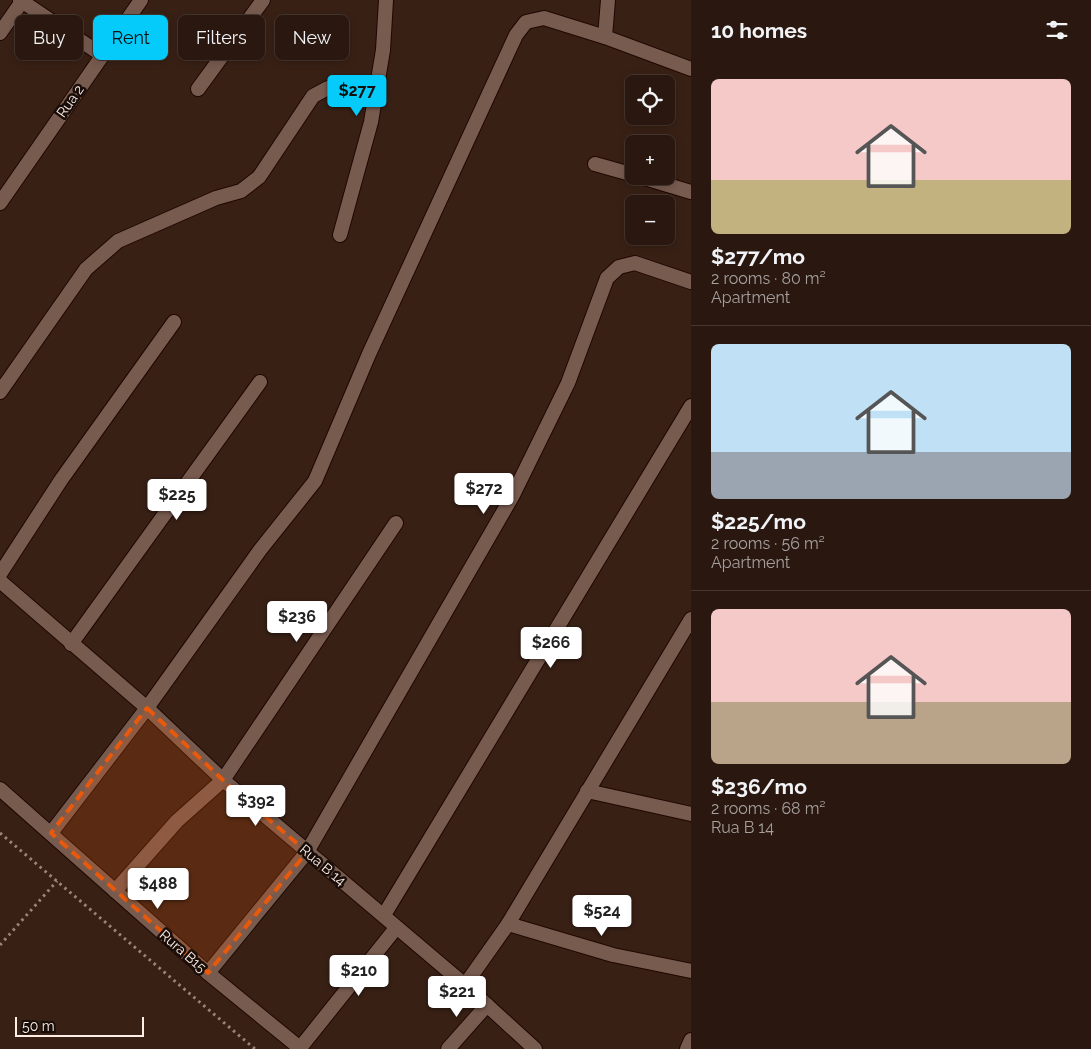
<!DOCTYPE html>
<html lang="en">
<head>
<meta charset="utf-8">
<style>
  :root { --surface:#2a1810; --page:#36251e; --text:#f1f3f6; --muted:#a5a09f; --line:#463730; --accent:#04cbf9 }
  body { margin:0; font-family:Raleway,sans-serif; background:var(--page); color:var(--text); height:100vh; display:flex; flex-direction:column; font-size:19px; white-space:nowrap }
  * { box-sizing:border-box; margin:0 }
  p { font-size:16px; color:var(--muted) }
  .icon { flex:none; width:28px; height:28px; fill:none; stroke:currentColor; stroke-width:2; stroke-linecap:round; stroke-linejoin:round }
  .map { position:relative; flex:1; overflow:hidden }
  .sheet { display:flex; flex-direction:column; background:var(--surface); width:400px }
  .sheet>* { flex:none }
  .banner { position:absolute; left:15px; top:15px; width:475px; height:45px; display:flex; gap:10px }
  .buttons { position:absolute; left:625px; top:75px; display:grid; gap:10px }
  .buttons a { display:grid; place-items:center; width:50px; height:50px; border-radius:8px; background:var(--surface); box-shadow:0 2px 8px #0003,0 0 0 1px var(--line); font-size:25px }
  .scale { position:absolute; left:15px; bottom:12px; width:129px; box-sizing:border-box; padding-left:5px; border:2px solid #ffede6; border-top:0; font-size:14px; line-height:18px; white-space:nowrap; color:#ffede6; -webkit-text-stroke:4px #180d08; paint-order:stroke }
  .price { position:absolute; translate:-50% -42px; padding:0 11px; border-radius:5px; background:#fff; color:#222; font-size:16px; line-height:32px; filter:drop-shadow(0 1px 2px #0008) }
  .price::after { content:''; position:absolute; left:50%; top:30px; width:15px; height:11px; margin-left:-8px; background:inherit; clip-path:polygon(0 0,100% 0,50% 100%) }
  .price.selected { background:var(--accent); color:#111 }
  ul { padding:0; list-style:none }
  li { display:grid; align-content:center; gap:10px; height:265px; padding:0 20px }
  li+li { border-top:1px solid var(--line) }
  li span { display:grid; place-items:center; height:155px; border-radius:8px; color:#555 }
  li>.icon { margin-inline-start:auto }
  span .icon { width:90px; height:90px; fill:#fffc; stroke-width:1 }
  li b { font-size:21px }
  h2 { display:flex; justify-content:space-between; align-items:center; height:60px; padding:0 20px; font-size:21px }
  .tag { padding:0 18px; border-radius:8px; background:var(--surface); box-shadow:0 2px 8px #0003,0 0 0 1px var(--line); font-size:18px; line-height:45px }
  .tag.selected { background:var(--accent); color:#111 }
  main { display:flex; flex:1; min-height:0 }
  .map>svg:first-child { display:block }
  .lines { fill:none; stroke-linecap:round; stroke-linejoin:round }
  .street-casing { stroke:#1e0802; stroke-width:16 }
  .path { stroke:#9a857c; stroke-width:3; stroke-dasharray:2.5 4; stroke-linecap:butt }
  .street { stroke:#785b4f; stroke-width:14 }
  .marked { fill:#e8590c; fill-opacity:0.2; stroke:#e8590c; stroke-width:4; stroke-dasharray:10 6; stroke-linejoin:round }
  .labels { text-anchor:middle; stroke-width:5; stroke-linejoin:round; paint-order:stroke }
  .street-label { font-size:14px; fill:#ffede6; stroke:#180d08 }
</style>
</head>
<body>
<main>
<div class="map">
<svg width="691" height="1049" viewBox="0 0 691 1049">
  <rect width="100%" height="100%" fill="#382015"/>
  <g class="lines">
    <g class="street-casing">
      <g id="street">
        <path d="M20,0l82,55"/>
        <path d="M0,33l23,-33"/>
        <path d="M605,37l3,-37"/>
        <path d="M198,89l65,-89"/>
        <path d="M595,164l39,11"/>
        <path d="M638,176l53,16"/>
        <path d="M0,203l141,-203"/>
        <path d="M340,235l31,-113 12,-72 3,-50"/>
        <path d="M0,392l86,-123 32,-28 98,-43 25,-7 18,-14 54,-81 15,-8 23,2 24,8"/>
        <path d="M0,574l61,-94 113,-158"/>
        <path d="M0,581l147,127 76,72 242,205 70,64"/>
        <path d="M71,644l189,-262"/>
        <path d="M0,789l208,184 93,76"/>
        <path d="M587,791l104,23"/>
        <path d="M51,833l96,-125 113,-158 55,-69 54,-127 147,-319 10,-13 18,-4 61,19 86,32"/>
        <path d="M115,891l62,-70 46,-41 173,-257"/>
        <path d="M384,915l307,-509"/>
        <path d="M508,924l105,31 78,16"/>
        <path d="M208,973l99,-121 206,-357 55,-112 39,-105 12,-11 16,-4 56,19"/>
        <path d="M465,985l43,-61 183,-305"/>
        <path d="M300,1048l96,-120"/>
        <path d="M448,1049l39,-44"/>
        <path d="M687,1049l4,-9"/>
      </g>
    </g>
    <g class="path">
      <path d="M0,833l255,216"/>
      <path d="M0,945l57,-64"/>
    </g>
    <use href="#street" class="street"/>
  </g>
  <path class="marked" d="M147,708l76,72 84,72 -99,121 -157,-140z"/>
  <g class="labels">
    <g class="street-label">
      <text transform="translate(70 101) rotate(-55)" y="5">Rua 2</text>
      <text transform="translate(323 865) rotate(40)" y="5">Rua B 14</text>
      <text transform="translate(183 951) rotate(41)" y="5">Rura B15</text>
    </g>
  </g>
</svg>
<div class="buttons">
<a><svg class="icon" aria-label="locate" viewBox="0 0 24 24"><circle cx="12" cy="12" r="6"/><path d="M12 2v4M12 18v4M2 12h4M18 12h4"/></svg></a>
<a>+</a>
<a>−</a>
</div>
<div class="scale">50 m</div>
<b class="price selected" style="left:357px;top:117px">$277</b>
<b class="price" style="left:484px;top:515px">$272</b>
<b class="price" style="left:177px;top:521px">$225</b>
<b class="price" style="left:297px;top:643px">$236</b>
<b class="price" style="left:551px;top:669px">$266</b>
<b class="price" style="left:256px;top:827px">$392</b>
<b class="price" style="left:158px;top:910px">$488</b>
<b class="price" style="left:602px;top:937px">$524</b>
<b class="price" style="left:359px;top:997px">$210</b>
<b class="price" style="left:457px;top:1018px">$221</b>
<div class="banner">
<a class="tag">Buy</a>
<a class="tag selected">Rent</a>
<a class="tag">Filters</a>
<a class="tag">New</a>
</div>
</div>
<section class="sheet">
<h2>10 homes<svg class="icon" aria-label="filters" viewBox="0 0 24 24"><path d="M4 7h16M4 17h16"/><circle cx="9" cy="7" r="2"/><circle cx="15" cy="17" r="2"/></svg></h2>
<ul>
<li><span style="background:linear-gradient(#f6c9c9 65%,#c2b280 0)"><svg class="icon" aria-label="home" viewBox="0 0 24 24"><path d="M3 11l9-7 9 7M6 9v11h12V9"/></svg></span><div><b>$277/mo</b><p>2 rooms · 80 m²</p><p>Apartment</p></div></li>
<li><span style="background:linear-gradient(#bfe0f5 70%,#9aa5b1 0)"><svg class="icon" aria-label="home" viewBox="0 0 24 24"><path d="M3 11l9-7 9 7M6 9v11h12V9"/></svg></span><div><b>$225/mo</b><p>2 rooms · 56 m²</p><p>Apartment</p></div></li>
<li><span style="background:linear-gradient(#f6c9c9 60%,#b9a48a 0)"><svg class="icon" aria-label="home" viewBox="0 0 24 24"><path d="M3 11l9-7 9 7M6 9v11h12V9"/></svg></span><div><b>$236/mo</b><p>2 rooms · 68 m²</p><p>Rua B 14</p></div></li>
</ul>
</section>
</main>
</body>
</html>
